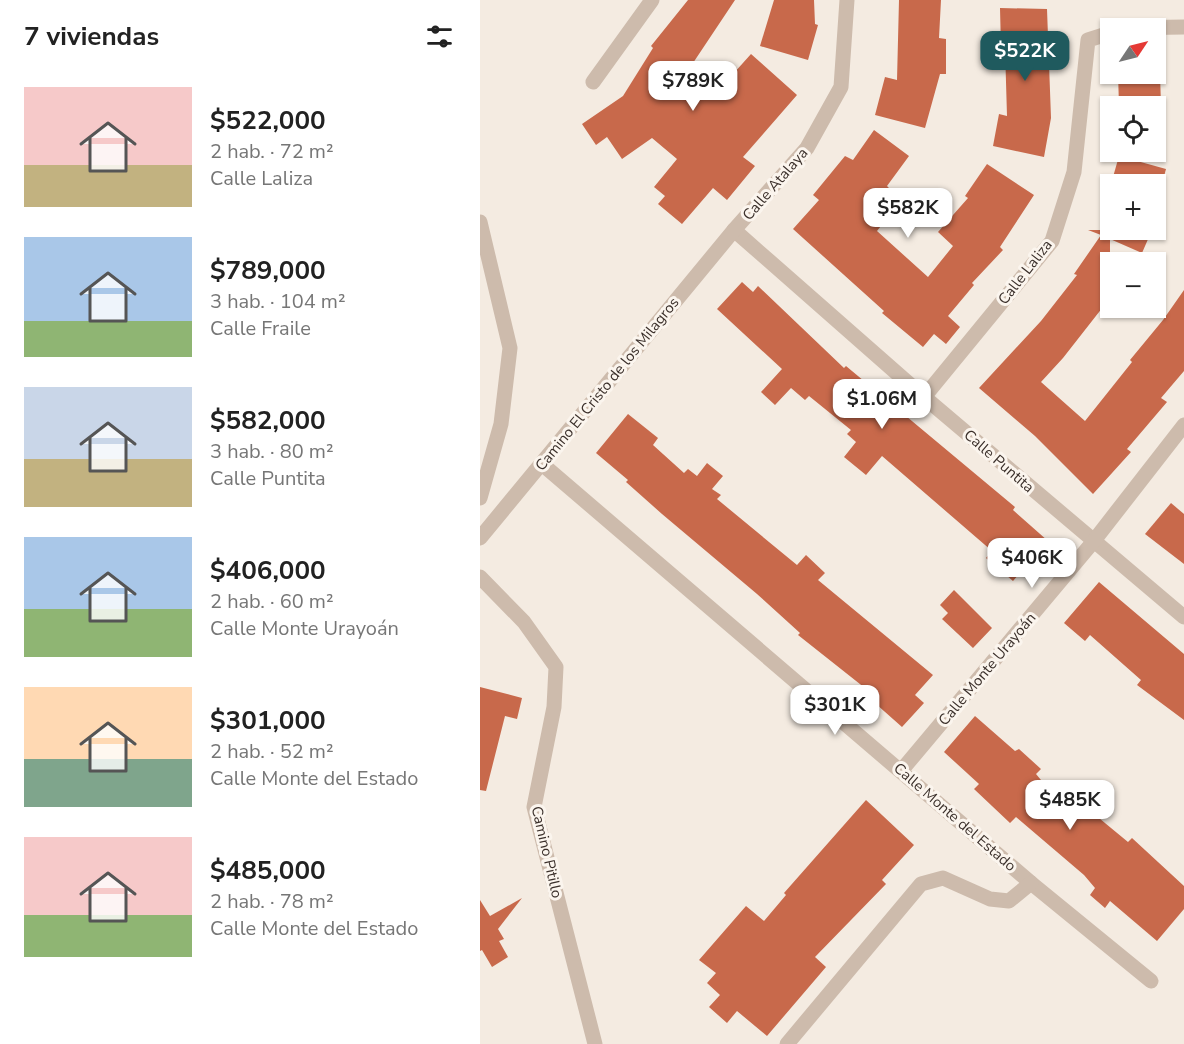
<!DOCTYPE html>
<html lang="es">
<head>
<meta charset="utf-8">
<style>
  :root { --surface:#fff; --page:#f6f6f6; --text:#222; --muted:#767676; --accent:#1f5a5e }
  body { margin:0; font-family:"Nunito Sans",sans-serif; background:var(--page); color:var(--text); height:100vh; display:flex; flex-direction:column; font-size:22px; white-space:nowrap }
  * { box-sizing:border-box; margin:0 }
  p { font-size:20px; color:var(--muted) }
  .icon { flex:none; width:33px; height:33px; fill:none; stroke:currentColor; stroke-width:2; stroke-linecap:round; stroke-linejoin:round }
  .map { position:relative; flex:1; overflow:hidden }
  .details { display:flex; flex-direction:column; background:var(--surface); width:480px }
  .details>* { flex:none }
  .needle { width:39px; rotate:55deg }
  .tools { position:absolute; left:620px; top:18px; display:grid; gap:12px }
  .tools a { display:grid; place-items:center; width:66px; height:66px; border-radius:0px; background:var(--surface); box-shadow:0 2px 4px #0004; font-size:30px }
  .price { position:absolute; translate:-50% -51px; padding:0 14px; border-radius:12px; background:#fff; color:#222; font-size:20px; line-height:39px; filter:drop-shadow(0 2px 3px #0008) }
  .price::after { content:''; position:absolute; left:50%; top:36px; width:18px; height:14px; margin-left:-9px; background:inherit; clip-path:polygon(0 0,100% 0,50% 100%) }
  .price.selected { background:var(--accent); color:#fff }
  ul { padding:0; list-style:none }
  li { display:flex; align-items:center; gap:18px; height:150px; padding:0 24px }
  li span { display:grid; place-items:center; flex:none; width:168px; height:120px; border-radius:0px; color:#555 }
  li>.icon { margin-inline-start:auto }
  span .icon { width:72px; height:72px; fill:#fffc; stroke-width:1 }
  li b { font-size:26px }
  h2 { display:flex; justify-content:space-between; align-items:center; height:72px; padding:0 24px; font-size:26px }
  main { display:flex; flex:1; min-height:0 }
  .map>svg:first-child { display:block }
  .building { fill:#c8694b }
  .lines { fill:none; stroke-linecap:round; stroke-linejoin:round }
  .minor { stroke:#cdbbac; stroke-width:15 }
  .labels { text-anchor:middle; stroke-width:6; stroke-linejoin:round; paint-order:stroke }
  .street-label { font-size:15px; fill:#3b302b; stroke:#fbf5ee }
</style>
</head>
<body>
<main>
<section class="details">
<h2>7 viviendas<svg class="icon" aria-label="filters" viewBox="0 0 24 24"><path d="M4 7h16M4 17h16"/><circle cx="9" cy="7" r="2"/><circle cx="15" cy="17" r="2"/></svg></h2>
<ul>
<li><span style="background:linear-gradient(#f6c9c9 65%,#c2b280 0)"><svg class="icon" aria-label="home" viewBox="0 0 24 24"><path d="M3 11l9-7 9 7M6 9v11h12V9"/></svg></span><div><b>$522,000</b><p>2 hab. · 72 m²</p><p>Calle Laliza</p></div></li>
<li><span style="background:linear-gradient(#a9c7e8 70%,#8fb573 0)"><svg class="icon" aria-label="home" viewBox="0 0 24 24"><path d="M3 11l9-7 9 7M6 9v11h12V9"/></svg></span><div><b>$789,000</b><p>3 hab. · 104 m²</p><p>Calle Fraile</p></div></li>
<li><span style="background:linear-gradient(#c9d6e8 60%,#c2b280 0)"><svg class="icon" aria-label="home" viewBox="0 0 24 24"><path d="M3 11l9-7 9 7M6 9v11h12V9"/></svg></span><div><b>$582,000</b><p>3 hab. · 80 m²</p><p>Calle Puntita</p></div></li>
<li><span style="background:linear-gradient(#a9c7e8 60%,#8fb573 0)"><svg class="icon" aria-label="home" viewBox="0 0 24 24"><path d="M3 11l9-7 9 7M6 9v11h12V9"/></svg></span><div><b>$406,000</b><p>2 hab. · 60 m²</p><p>Calle Monte Urayoán</p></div></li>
<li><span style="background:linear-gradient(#ffd9b3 60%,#7fa58c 0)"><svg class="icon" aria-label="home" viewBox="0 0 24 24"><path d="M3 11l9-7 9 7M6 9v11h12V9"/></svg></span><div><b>$301,000</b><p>2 hab. · 52 m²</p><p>Calle Monte del Estado</p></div></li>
<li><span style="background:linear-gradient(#f6c9c9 65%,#8fb573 0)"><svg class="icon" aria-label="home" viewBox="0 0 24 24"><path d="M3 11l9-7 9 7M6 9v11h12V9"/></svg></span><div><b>$485,000</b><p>2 hab. · 78 m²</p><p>Calle Monte del Estado</p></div></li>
</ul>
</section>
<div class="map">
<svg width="704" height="1044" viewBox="0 0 704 1044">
  <rect width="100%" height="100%" fill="#f4ebe1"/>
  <g class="building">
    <path d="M208,0h47l-50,75 31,18 35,-39 46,41 -54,62 12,9 -28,34 -14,-12 -31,36 -24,-20 7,-8 -11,-9 23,-28 -25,-21 -30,21 -15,-22 -11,8 -14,-21 41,-28 30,-48 -2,-2z"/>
    <path d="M294,0h40l1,24 3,1 -10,35 -48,-14z"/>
    <path d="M419,0h42l-2,38 7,1v35h-6l-15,54 -50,-13 10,-38 12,3z"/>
    <path d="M520,8l47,1 4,109 -7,39 -51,-11 6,-32 8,2 -2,-68h-4z"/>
    <path d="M638,74h42l1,32h-42z"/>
    <path d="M394,130l35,26 -22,30 14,14 -24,31 51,46 25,-31 -15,-14 30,-34 -3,-2 22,-32 47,31 -34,52 3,3 -31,33 2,2 -26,31 12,11 -14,17 -12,-10 -11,13 -41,-34 2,-2 -91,-82 26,-29 -6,-5 32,-39 8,4z"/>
    <path d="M639,156l47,13 -4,15h-51z"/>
    <path d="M630,222v8h42l-10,23 -32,-14v59l-47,60 -22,24 44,39 47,-59 -2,-2 33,-40 21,-30v81l-23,27 6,4 -40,47 4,3 -38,42 -58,-58 -56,-48 62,-67 36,-46 -3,-1 27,-39 -13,-5h17z"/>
    <path d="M262,282l11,10 5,-6 86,82 2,-2 169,141 -2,3 35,31 -35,40 -27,-23 6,-7 -110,-95 -16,19 -22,-18 12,-15 -9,-8 4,-4 -42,-34 -4,4 -14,-12 -16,17 -14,-13 21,-23 -65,-60z"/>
    <path d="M148,414l30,24 -5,7 31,28 4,-4 9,7 10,-13 16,13 -11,13 9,6 -4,4 80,66 9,-10 19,18 -7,7 115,95 -18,20 9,8 -22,24 -35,-31 3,-4 -72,-57 2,-2 -43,-39 -95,-80 -36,-32 2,-2 -32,-27z"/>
    <path d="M691,503l13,11v50l-39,-30z"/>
    <path d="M619,582l85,72v66l-47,-35 4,-5 -51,-45 -5,6 -21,-18z"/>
    <path d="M474,590l38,38 -19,20 -31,-29 6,-6 -8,-8z"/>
    <path d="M0,687l42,11 -5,21 -12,-3 -19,75 -6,-1z"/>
    <path d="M495,716l40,35 4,-2 22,20 -5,5 5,6 41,36 6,-7 40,33 4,-4 52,48v23l-27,32 -47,-40 -5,7 -15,-13 5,-7 -11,-13 -68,-58 -6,6 -36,-34 5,-5 -35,-32z"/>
    <path d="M386,800l48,45 -32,35 4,4 -71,73 11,10 -59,69 -30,-25 -10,12 -18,-16 11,-12 -13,-12 9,-10 -17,-13 47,-54 18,15 22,-26 -2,-2z"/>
    <path d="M42,898l-24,31 6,10 -5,2 9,16 -16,10 -10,-17 -2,1v-51l10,16z"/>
  </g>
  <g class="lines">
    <g class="minor">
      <path d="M641,28l63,-1"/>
      <path d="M113,82l59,-82"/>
      <path d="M0,222l30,126 -9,76 -21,74"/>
      <path d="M254,230l190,167 260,220"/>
      <path d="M444,397l128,-156 22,-69 14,-132 22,-7"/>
      <path d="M62,464l489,419 120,98"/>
      <path d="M0,538l254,-308 73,-82 34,-61 6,-87"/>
      <path d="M0,577l44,45 32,45 -2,40 -20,100 61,237"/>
      <path d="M421,771l192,-229 91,-117"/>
      <path d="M307,1044l134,-160 22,-6 47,21 19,2 22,-18"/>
    </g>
  </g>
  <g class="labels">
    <g class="street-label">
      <text transform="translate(295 184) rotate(-49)" y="5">Calle Atalaya</text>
      <text transform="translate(545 272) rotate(-52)" y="5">Calle Laliza</text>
      <text transform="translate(127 384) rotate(-51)" y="5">Camino El Cristo de los Milagros</text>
      <text transform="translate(519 461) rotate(41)" y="5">Calle Puntita</text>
      <text transform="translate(507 669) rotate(-50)" y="5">Calle Monte Urayoán</text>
      <text transform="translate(475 817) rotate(41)" y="5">Calle Monte del Estado</text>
      <text transform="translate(67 852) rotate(77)" y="5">Camino Pitillo</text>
    </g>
  </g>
</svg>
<div class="tools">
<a><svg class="needle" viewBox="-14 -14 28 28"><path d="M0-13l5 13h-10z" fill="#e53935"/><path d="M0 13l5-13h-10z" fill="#767676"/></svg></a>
<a><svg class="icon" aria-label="locate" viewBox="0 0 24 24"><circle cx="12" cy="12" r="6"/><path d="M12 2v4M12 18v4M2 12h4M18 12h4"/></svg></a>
<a>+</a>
<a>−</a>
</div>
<b class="price selected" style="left:545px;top:82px">$522K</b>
<b class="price" style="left:213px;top:112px">$789K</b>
<b class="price" style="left:428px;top:239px">$582K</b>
<b class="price" style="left:402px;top:430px">$1.06M</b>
<b class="price" style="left:552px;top:589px">$406K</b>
<b class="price" style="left:355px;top:736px">$301K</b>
<b class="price" style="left:590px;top:831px">$485K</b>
</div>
</main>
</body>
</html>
